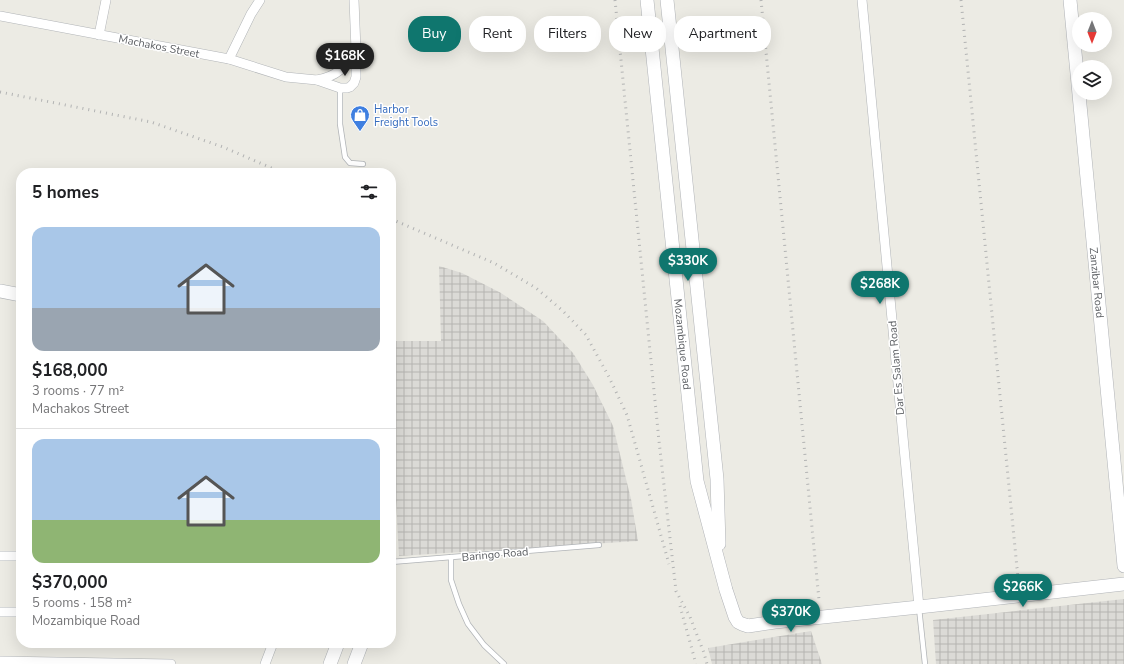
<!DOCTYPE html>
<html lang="en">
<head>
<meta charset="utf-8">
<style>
  :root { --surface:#fff; --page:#f2f2f2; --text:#202124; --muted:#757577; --line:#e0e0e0; --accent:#0f766e }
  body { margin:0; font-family:"Nunito Sans",sans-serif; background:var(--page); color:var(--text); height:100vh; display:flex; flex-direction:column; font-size:15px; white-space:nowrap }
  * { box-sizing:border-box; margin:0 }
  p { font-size:13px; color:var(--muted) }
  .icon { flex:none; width:22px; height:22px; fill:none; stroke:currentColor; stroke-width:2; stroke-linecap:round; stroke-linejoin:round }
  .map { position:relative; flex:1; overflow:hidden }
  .panel { position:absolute; left:16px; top:168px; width:380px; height:480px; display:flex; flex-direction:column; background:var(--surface); border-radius:16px; box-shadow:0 4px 16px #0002 }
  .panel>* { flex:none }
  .top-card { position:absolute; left:408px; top:16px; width:380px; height:36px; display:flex; gap:8px }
  .needle { width:26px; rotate:180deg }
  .controls { position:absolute; left:1072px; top:12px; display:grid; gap:8px }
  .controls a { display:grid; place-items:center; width:40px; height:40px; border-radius:50%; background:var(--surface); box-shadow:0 4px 16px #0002; font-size:20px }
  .price { position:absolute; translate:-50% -34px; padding:0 9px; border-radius:14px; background:var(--accent); color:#fff; font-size:13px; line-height:26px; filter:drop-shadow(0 1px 2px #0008) }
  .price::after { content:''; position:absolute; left:50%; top:24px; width:12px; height:9px; margin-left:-6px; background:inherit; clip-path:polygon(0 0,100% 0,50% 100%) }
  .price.on { background:#222; color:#fff }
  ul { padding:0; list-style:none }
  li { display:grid; align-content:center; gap:8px; height:212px; padding:0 16px }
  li+li { border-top:1px solid var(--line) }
  li span { display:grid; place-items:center; height:124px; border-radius:12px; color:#555 }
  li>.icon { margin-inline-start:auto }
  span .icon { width:72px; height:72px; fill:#fffc; stroke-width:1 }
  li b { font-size:17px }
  h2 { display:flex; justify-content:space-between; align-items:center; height:48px; padding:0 16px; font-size:17px }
  .chip { padding:0 14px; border-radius:16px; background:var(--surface); box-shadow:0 4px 16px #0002; font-size:14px; line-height:36px }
  .chip.on { background:var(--accent); color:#fff }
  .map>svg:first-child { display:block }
  .industrial { fill:url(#industrial-grid) }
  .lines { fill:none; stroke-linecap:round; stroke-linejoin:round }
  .lane-casing { stroke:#b1b4b7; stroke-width:6 }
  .street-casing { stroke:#b1b4b7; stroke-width:10 }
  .secondary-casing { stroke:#b0b3b7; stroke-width:14 }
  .lane { stroke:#fff; stroke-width:4.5 }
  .street { stroke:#fff; stroke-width:9 }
  .secondary { stroke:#fff; stroke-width:13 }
  .rail { stroke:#b2b3b3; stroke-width:3; stroke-dasharray:1 5; stroke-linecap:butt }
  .labels { text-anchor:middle; stroke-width:3; stroke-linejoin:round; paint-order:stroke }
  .street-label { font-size:11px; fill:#5c5f63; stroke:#fff }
  .shop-label { font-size:11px; fill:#366cbe; stroke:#fff; text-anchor:start }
</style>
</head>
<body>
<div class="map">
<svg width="1124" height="664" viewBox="0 0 1124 664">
  <defs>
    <pattern id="industrial-grid" width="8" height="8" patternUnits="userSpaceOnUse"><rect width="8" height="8" fill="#dbdad6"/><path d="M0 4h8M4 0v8" fill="none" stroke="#b5b4b1"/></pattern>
  </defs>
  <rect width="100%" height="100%" fill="#ecebe4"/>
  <g class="industrial">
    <path d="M439,266l23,7 39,20 42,28 30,32 20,32 20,41 18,73 7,42 -239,15 -8,-147v-68h50z"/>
    <path d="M1124,599v65h-188l-3,-44z"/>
    <path d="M811,631l11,33h-110l-4,-16z"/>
  </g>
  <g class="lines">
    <g class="lane-casing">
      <g id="lane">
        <path d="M340,88v36l5,33 5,6 13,1"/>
        <path d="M451,557v23l8,24 9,20 16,21 20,19"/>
        <path d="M391,562l208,-17"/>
        <path d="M919,608l6,56"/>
      </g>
    </g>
    <g class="street-casing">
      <g id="street">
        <path d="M862,0l57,607"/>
        <path d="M0,16l229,43 57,18 31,3 23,8h7l3,-1 4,-4 2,-6v-27l-2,-50"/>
        <path d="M99,35l7,-35"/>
        <path d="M229,59l22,-45 9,-14"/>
        <path d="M317,80c21,-4 28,-13 39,-30"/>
        <path d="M0,556h21"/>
        <path d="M0,612h21"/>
        <path d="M0,661l171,3"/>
        <path d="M265,664l8,-21"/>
      </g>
    </g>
    <g class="secondary-casing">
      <g id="secondary">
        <path id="s1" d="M647,0l50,481 29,109 9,27 3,5 4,2 6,2 27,-4 144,-15 205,-23"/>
        <path d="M667,0l50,479 2,65"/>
        <path id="s2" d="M1070,0l54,566"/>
        <path d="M0,291l21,4"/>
        <path d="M330,664l8,-21"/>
        <path d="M354,664l8,-21"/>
      </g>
    </g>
    <use href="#lane" class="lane"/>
    <use href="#street" class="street"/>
    <use href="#secondary" class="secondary"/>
    <g class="rail">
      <path d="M615,0l44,441 17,150 14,26 14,36 3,11"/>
      <path d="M761,0l58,600"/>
      <path d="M961,0l57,578"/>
      <path d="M0,92l151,30 72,25 60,26"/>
      <path d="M391,219l103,44 42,25 27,23 23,24 23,42 18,38 42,149"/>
      <path d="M680,606l16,58"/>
    </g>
  </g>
  <defs>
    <g id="shop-pin" transform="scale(1)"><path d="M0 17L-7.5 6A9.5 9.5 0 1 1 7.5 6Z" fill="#3f7fe0" stroke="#fff"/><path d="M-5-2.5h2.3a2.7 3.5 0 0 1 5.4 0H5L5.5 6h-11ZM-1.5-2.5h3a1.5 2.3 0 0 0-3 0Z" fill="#fff"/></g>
  </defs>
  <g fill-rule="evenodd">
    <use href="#shop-pin" x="360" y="115"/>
  </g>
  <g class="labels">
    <g class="street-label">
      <text transform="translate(159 46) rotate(11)" y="4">Machakos Street</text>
      <text dy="4" stroke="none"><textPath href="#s2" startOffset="284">Zanzibar Road</textPath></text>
      <text dy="4" stroke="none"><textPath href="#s1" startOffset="346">Mozambique Road</textPath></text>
      <text transform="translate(896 368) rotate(-95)" y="4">Dar Es Salam Road</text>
      <text transform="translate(495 554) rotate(-5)" y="4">Baringo Road</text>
    </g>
    <g class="shop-label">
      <text x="374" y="113">Harbor<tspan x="374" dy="13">Freight Tools</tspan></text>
    </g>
  </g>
</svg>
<div class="controls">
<a><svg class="needle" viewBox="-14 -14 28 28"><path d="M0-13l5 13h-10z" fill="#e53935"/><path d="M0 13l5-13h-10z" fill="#757577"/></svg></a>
<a><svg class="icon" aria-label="layers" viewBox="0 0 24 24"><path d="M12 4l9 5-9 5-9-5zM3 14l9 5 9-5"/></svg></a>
</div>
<b class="price on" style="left:345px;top:77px">$168K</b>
<b class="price" style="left:688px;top:282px">$330K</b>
<b class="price" style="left:880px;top:305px">$268K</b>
<b class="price" style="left:1023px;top:608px">$266K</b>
<b class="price" style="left:791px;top:633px">$370K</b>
<div class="top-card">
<a class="chip on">Buy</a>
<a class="chip">Rent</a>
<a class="chip">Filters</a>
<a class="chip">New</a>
<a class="chip">Apartment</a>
</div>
<section class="panel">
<h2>5 homes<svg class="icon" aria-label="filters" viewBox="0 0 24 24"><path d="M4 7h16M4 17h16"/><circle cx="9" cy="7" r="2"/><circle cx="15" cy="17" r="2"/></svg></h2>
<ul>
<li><span style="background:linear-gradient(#a9c7e8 65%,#9aa5b1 0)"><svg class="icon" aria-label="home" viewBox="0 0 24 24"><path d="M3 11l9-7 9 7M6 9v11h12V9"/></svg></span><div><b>$168,000</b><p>3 rooms · 77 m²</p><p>Machakos Street</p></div></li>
<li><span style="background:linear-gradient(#a9c7e8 65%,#8fb573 0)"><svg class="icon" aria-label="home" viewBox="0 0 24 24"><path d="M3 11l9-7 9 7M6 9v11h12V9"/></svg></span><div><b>$370,000</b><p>5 rooms · 158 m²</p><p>Mozambique Road</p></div></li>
</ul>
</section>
</div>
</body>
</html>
